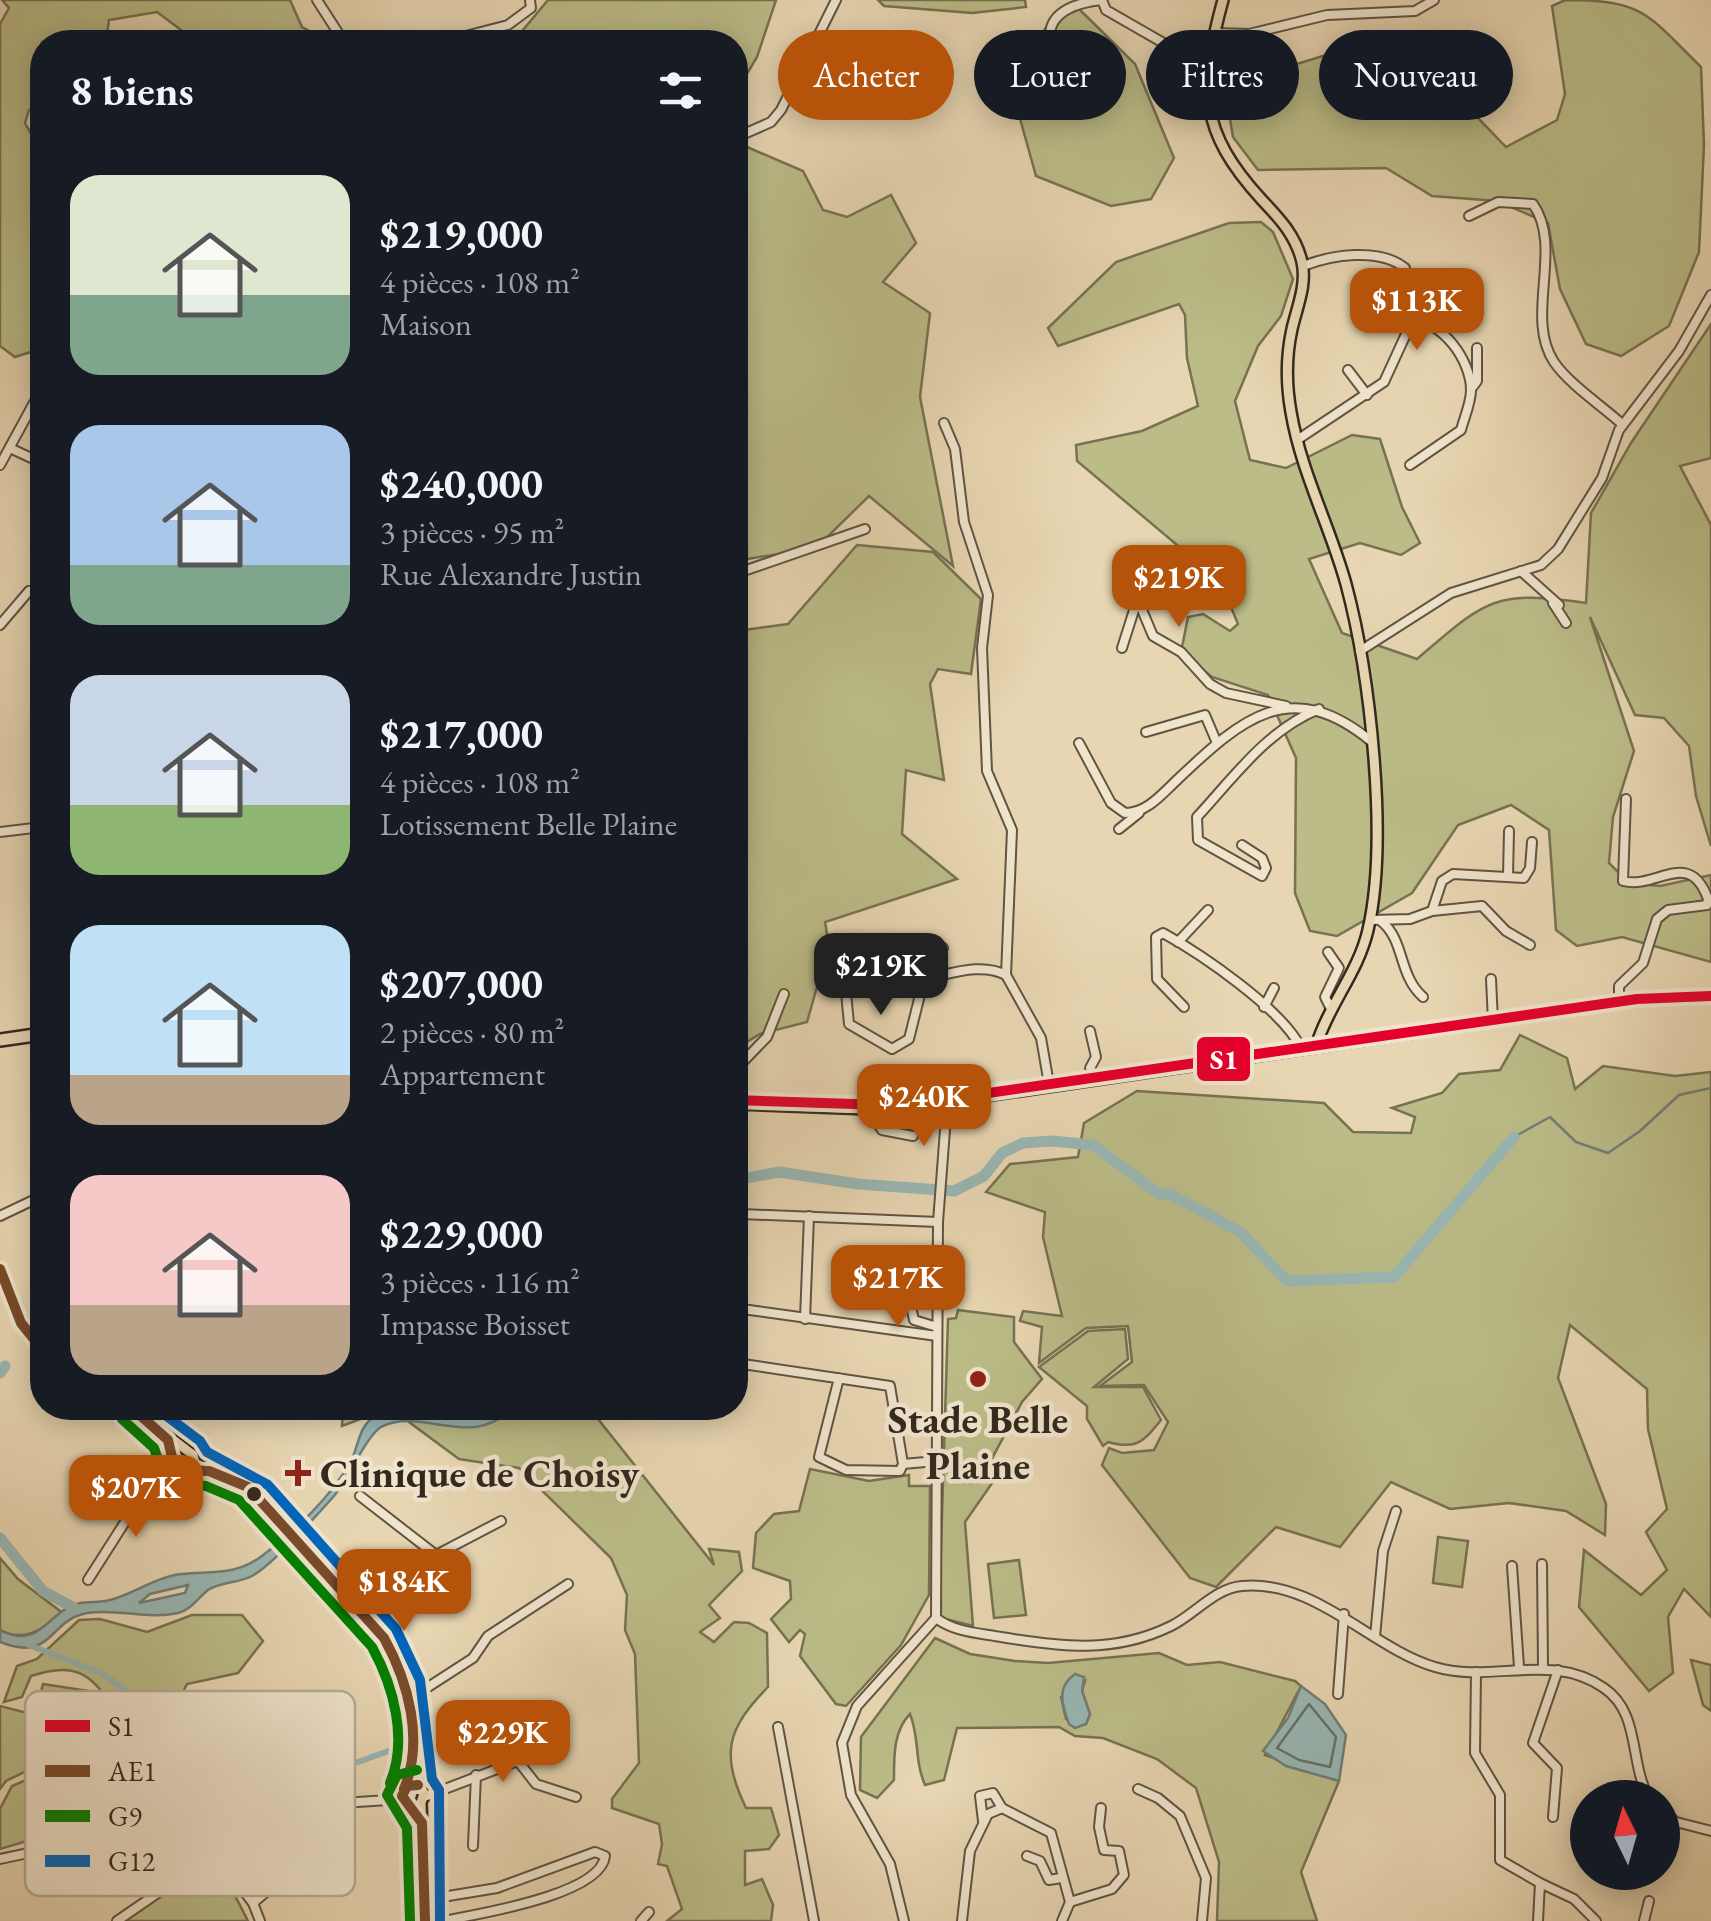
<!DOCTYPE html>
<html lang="fr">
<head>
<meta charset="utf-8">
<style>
  :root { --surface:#171b24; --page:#242831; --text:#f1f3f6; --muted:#9ea1a6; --accent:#b45309 }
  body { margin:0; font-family:"EB Garamond",serif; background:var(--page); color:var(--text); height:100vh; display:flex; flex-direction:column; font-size:38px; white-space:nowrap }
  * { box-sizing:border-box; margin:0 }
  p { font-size:32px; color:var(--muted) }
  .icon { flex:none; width:55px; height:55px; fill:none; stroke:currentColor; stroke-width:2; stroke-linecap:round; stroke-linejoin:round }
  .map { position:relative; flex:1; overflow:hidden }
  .side { position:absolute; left:30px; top:30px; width:718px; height:1390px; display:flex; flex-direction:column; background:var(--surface); border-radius:40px; box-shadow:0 5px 25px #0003 }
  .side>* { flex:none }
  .banner { position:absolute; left:778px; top:30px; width:782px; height:90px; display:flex; gap:20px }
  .needle { width:65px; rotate:355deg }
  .fabs { position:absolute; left:1570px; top:1780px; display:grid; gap:20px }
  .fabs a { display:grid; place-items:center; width:110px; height:110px; border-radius:50%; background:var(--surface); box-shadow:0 5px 25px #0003; font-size:50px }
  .price { position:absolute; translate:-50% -85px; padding:0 22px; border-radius:20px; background:var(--accent); color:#fff; font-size:32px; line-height:65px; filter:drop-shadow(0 2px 5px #0008) }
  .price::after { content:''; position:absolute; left:50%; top:60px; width:30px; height:22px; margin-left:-15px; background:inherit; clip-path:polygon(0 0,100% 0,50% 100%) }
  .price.on { background:#222; color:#fff }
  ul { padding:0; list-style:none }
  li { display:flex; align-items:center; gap:30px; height:250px; padding:0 40px }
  li span { display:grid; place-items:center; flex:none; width:280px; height:200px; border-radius:30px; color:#555 }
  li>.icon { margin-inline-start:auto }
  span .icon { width:120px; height:120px; fill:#fffc; stroke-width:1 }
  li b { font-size:42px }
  h2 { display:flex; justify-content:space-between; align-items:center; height:120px; padding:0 40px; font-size:42px }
  .pill { padding:0 35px; border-radius:45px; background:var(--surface); box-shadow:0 5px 25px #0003; font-size:35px; line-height:90px }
  .pill.on { background:var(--accent); color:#fff }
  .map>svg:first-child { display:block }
  .green { fill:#bbbc88; stroke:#767253; stroke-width:2.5; fill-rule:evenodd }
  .water { fill:#99b7b4; stroke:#707e78; stroke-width:2.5; fill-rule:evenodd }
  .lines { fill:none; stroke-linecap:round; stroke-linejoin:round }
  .shore { stroke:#667069; stroke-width:2.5 }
  .stream { stroke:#707e78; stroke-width:2.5 }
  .canal { stroke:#99b7b4; stroke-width:6 }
  .river { stroke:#99b7b4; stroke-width:11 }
  .minor-casing { stroke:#605443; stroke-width:12 }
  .major-casing { stroke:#32291e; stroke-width:14 }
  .highway-casing { stroke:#32291e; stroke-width:16 }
  .minor { stroke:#f0e4cd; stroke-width:8 }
  .major { stroke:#e8d6b2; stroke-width:9 }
  .highway { stroke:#e8d6b2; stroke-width:11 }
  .bus-1-casing { stroke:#f0e4cd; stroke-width:18 }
  .bus-2-casing { stroke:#f0e4cd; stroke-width:18 }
  .bus-3-casing { stroke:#f0e4cd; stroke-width:18 }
  .bus-4-casing { stroke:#f0e4cd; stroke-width:18 }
  .bus-1 { stroke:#e4002b; stroke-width:10 }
  .bus-2 { stroke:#7a4b2a; stroke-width:10 }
  .bus-3 { stroke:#008000; stroke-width:10 }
  .bus-4 { stroke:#0065bd; stroke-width:10 }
  .poi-dot { fill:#8f2418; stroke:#f0e4cd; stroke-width:4 }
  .bus-dot { fill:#32291e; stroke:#f0e4cd; stroke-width:4 }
  .labels { text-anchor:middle; stroke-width:9; stroke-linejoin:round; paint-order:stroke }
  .poi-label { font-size:40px; font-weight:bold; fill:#32291e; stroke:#f0e4cd }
  .key { fill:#f0e4cd; stroke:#b7ac98; stroke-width:2.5 }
  .key-label { font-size:28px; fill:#32291e }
  .line-badge { stroke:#f0e4cd; stroke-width:4 }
  .badge-label { font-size:28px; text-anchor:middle; font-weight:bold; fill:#fff }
</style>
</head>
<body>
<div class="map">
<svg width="1711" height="1921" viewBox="0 0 1711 1921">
  <rect width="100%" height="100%" fill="#e8d6b2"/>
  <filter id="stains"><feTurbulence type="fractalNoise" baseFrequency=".002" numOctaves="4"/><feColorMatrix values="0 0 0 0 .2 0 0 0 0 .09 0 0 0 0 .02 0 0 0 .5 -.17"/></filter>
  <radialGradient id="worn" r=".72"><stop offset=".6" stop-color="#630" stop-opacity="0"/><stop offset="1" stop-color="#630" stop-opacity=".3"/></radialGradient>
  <g class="green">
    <path d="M2,0h288l12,27 29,15h-134l-40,-30 -48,8 -3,22h-64v64l-13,4 -4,13 17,30v165l-8,33 -19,6 -15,-11v-322l9,-16z"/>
    <path d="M548,0h228l-19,57 -22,37v-52h-222z"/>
    <path d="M878,0h147l1,7 -54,6 -88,-7z"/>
    <path d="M1565,0c79,0 82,14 136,67l3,78 -5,107 -30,74 -48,30 -35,-12 -26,-55 -12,-66 -51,-22 -65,-5 -46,-28 -128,2 -25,-33 -5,-30 30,-31 68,-21 39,-4 58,7 29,18 27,43 27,28 51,-27 8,-26 -13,-88z"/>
    <path d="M1076,6l59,58 39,94 -23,41 -40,7 -75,-30 -17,-61 -7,-46 34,-41z"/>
    <path d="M747,147l56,24 20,39 24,7 44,-22 25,48 -33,39 47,31 -10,84 33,169 -84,-70 -53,52 -81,13v-409z"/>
    <path d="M1261,222l12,10 20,47 -12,37 -23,30 -23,55 15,59 36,8 66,-33 28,4 22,68 18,36 -19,12 -41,-12 -51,16 33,74 75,26c68,-58 76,-70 169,-56l5,-90 40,-70 80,-119v134l-31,8 31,59v321l-15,-50 -7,-50 -25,-28 -29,-3 -45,-98 44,134 -21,66 -4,46 20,20 31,3 51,-11v87l-89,-25 -45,9 -21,-16 -7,-100 -38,-25 -53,20 -46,68 -75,43 -27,-5 -15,-38 1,-135 -28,-63 -56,-18 -31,-25 7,-35 15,-3 27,17 8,-7 -18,-43 -143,-120 -1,-16 66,-14 56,-25 -11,-48 -2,-43 -6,-11 -121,42 -10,-18 68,-66 113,-39z"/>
    <path d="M857,545l76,7 48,47 -10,75 -33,-5 -8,15 14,96 -38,-10 -4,64 55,45 -132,43 4,23 -22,77 -47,12 -25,15v-409l9,-10 44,-6z"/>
    <path d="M1520,1035l47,23 8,31 28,-23 72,10 36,-4v545l-27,-28 -16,28 5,56 -24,18 -70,-84 5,-57 57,45 26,-25 -21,-38 21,-23 -19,-80 -1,-40 -77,-64 -12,53 48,126 -1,31 -39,-24 -57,-8 -59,6 -59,-27 -51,65 -64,-20 -60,60 -26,-9 -88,-113 7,-17 13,5 32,-3 14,-28 -24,-37 -44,1 32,-24 -4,-36 -42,2 -47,35 3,-36 -22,-6 3,-10 39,5 -19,-79 2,-25 -59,-20 24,-28 68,-7 6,-34 53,-32 187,12 29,29 58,1 4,-16 -23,-9 50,-15 17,-19 41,-4z"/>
    <path d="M958,1310l56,7v25l28,37 -20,23 -35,66 10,8 -32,46 8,104 -31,-8 -3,-5 9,-294 8,-1z"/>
    <path d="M1125,1329l3,30 -34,28h49l18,33c-18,22 -24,30 -53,22l-5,4 -16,-27v-13l-48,-39 49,-36z"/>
    <path d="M343,1408h195l56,6 120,151 -5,-16 30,3 3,19 -33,34 11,13 -20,14 14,10 20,-20 15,1 18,10 1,54c-41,42 -48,66 -22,121h25l8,27 -10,14 -24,2v34l17,-6 11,26 -2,16h-104l15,-12 -15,-43 -9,-2 4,-20 -3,-20 -47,-16v-9l27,-36 -4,-109 -10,-24 2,-35 -16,-37 -92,-90 -60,-9 -69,-51 -48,18z"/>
    <path d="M810,1469l59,12 40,-6v11h21l-1,109 -28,50 -55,61 -10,-2 -36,-48 5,-22 -5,-4 -11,12 -18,-23 20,-20 -1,-18 -37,-13 3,-35 18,-19 25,-3z"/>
    <path d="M1438,1537l30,4 -6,46 -29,-4z"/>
    <path d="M0,1558l18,21 46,35c-23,15 -38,29 -64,16z"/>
    <path d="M1019,1560l7,55 -32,3 -6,-54z"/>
    <path d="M192,1615h50l21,26 -25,32 -51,11 -13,26 -59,-1c-25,-36 -40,-48 -84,-33l-9,21 -18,5 13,-36 20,-7 42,-39 21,-1 47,13z"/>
    <path d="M935,1638l35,16 45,7 33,2 111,-10 28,12 33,-3 75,19 6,5 -36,69 74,26 -38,91 16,49h-100l2,-59 -23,-74 -39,-29 -54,-21 -28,-2 -16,-9 -102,1 -13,52 -19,5c-11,-25 -5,-46 -15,-71 -17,17 -16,44 -16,66l-17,18 -17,-8 1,-53zM1085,1681l-3,10 8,23 -4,10 -20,-5 -5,-22z"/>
    <path d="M1691,1660l20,5v46l-8,-6z"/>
    <path d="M43,1684l46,7 11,30 -41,34 -53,26 -6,8v-83l35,9z"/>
    <path d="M151,1718c39,28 53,26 100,14l5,33 -35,9 -23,20 20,73 -131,-5 -57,-22 -30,9v-40l12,-23 49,-21 30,-28z"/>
    <path d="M178,1879l51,5 19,37h-126z"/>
  </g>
  <g class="water">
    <path d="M437,1408l36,5 39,-5c-40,43 -91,-2 -131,19 -13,7 -35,54 -47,69 -16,18 -63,70 -82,80 -13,7 -32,6 -44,14 -10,8 -17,20 -30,23 -31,7 -60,-5 -91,0 -39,7 -34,50 -87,29v-12c42,21 47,-20 80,-27 10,-2 20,0 30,-3 23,-6 48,-24 72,-26 30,-3 53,2 80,-18 32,-24 69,-59 89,-95 8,-15 7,-36 25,-45 18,-8 42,-7 61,-8zM188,1585l-3,8 -46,10 11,-9z"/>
    <path d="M1075,1674l9,3 -2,14 8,23 -4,10 -11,4 -6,-4c-7,-19 -13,-37 6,-50z"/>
    <path d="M1301,1686l24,18 21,31 -7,46 -53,-15 -23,-15 25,-33z"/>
  </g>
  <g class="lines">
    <path class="shore" d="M1309,1704l27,33 -6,30 -31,-7 -22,-12z"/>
    <path class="stream" d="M1514,1137l36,-20 26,25 32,11 32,-22 39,-36 32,-7"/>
    <g class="canal">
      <path d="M29,1645l72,28 62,43 40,53 14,70 12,32"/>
      <path d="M211,1807l84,-22 107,-39"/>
    </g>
    <g class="river">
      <path d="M735,1180l44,-8 79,12 96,7 30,-15 18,-23 21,-10 30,-2 40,4 66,49h11l70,38 47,49 107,-4 120,-140"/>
      <path d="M0,1373l5,-7"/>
      <path d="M0,1538l43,53 33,18"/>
    </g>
    <g class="minor-casing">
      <g id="minor">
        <path d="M317,0l27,42"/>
        <path d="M1102,0l4,10 101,58"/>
        <path d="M1214,33l35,1 78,-19 88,-4 19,-11"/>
        <path d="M442,42l66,-17 23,-17 -1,-8"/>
        <path d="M1036,52l17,10c2,-10 -3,-15 -3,-25 -1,-27 31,-35 52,-37"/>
        <path d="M735,138l36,-16 10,-12 55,-110"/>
        <path d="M1469,216l29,-14 35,2c31,44 -9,113 21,158 16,23 47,43 68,62"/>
        <path d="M1303,266c28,-11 76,-19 102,2l1,16 -24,4 -15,10"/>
        <path d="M1348,370l19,25"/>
        <path d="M1471,389l6,-8v-33"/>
        <path d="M944,423l11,26 9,73 24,73 -6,53 5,123 25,59 -6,145 35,63 8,46"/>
        <path d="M1297,440l87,-58 28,-61c31,0 59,40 59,69 0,13 -7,28 -10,40l-51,35"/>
        <path d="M12,449l30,14"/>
        <path d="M0,465l42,-77"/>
        <path d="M42,534v5"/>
        <path d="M1521,571l38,34"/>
        <path d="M735,574l130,-45"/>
        <path d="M1553,603l13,20"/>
        <path d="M0,625l29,-34"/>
        <path d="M1122,648l13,-41 5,-2 13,31 28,16 29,32 16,9 60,13"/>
        <path d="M1360,651l91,-58 90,-28 17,-16 44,-71 17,-48 60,-79 32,-56"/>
        <path d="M40,670l2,4"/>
        <path d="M1146,732l59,-17 12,28"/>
        <path d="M1079,743l32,60 14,10c22,0 37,-19 52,-33 65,-62 114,-105 195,-38"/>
        <path d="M1119,829l20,-16"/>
        <path d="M0,832l42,-5"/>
        <path d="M1242,845l20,13 4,10 -4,8 -64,-36 -1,-23c37,-40 70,-87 122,-108"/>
        <path d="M1508,876l1,-45"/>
        <path d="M1432,911l50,-5 24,25 24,14"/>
        <path d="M1370,920l40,-1 22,-8 10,-30 11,-7 71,4 6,-10 2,-26"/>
        <path d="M1381,921c24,19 17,54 42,76"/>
        <path d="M1178,942l30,-32"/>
        <path d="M943,948l-23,22 4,9c27,-5 57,-17 82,-4"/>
        <path d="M1328,952l11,16 -14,29 6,12"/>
        <path d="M843,961l6,63 43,25 17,-10 15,-60"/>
        <path d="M1491,979l2,42"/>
        <path d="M1619,1002v-16l24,-23 14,-44 11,-9 39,-5 1,-6c-19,-52 -52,-9 -85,-18l3,-82"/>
        <path d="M1184,1007l-27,-28 -1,-42 7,-4c38,21 119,76 138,115"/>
        <path d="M1264,1007l10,-19"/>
        <path d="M1090,1031l6,26 -6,11 4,9"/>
        <path d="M735,1070l32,-33 17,-43"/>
        <path d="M868,1108l14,22 31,6"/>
        <path d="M0,1216l42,-20"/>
        <path d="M909,1264l29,1"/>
        <path d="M735,1274l1,-49 6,-11 196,8"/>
        <path d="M907,1288l7,32 23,7"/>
        <path d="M735,1308l202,28"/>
        <path d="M805,1319l4,-103"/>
        <path d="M743,1364l147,22 13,78 -3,7 -54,-1 -27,-13 20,-79"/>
        <path d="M903,1464l33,-3"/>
        <path d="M360,1496l76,59"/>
        <path d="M1542,1564l1,103"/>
        <path d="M1512,1566l7,101"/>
        <path d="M88,1580l58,-91 27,-23"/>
        <path d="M936,1618c18,14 42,15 65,19 60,10 113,17 170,-11 23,-11 44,-38 71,-40 73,-7 129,62 193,81 56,17 116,-16 169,21 37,25 25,75 45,110"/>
        <path d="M369,1623l67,-68 65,-34"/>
        <path d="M1375,1637l8,-86 13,-40"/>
        <path d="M1476,1672l-1,81 25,42v65l40,23 -2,38"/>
        <path d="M1338,1694l6,-80"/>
        <path d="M408,1700l65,-42 15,-22 80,-52"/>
        <path d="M778,1727l36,194"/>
        <path d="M1138,1789l20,9 22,18 26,62 -4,43"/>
        <path d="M424,1797l94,-36 18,23 40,13"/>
        <path d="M1662,1812l14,10 35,9"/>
        <path d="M1553,1817l4,-49 -24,-25 25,-73"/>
        <path d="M983,1821l-3,-25 13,-3 9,15 49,25 19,69 -8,19"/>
        <path d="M473,1846l3,-71"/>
        <path d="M1027,1856l13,5 9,19 12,-2"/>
        <path d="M0,1859l33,-7 56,19 129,8 22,7 13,17"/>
        <path d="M1540,1883l34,16 22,22"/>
        <path d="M424,1900l73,-12 98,-36 10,4c-4,39 -128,58 -162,65"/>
        <path d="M1070,1902l42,-13 12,-14 -5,-24 -15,-1 -5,-23 2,-19"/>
        <path d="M117,1921l64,-44"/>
        <path d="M260,1921l-7,-18 47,-39 12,-59 91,-6"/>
        <path d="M641,1921l8,-9"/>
        <path d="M904,1921l-14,-57 -39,-69 -9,-52 15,-37 79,-88 2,-396 8,-105"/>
        <path d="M962,1921l8,-70 18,-37 14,-6"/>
        <path d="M1644,1921l5,-20"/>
      </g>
    </g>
    <g class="major-casing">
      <g id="major">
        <path d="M1223,0c-24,88 -25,130 39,200 18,19 34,36 40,62 5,23 -5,45 -10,67 -6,27 -6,55 -1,83 10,60 39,114 55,172 24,90 43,255 22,346 -10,43 -39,74 -52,116"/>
        <path d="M0,1269l21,54 21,26"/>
        <path d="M132,1408l61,47 2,8 -5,8"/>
        <path d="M168,1440l7,30 20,1"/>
        <path d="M195,1463l63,33 126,142 21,45 13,102 6,8 -3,10 4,118"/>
        <path d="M418,1785l-11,1 -5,10 19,27"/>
      </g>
    </g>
    <g class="highway-casing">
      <g id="highway">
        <path d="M0,1040l42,-6"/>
        <path d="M735,1103l133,5 57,-4 712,-105 74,-3"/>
        <path d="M932,1105l10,2 4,10"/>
      </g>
    </g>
    <use href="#minor" class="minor"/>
    <use href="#major" class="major"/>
    <use href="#highway" class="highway"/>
    <g class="bus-1-casing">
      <path id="bus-1" d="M735,1100l149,5 63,-6 690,-100 74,-3"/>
    </g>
    <g class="bus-2-casing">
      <g id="bus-2">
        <path d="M0,1269l21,54 21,26"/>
        <path d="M132,1408l36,32 7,30 34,1 39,16 136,151c25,45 40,103 20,151"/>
        <path d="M418,1785l-11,1 -5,10 20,27 3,98"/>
      </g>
    </g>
    <g class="bus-3-casing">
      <g id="bus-3">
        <path d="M122,1419l32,29 12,34 40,4 33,14 133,147c22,40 36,93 18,136"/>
        <path d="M410,1921l-3,-93 -20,-33 10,-20 20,-5"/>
      </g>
    </g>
    <g class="bus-4-casing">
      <path id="bus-4" d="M156,1408l44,33 7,11 61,33 128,144 24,51 12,99 7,11 1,130"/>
    </g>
    <use href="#bus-1" class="bus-1"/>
    <use href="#bus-2" class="bus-2"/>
    <use href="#bus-3" class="bus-3"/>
    <use href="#bus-4" class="bus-4"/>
  </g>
  <g class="poi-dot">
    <circle cx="978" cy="1379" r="10"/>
    <path d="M293 1458h10v10h10v10h-10v10h-10v-10h-10v-10h10z"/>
  </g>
  <circle class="bus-dot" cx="254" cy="1494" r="9"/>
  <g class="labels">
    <g class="poi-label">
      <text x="978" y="1433">Stade Belle<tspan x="978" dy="46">Plaine</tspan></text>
      <text x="320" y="1487" text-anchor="start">Clinique de Choisy</text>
    </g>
  </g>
  <rect x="25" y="1691" width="330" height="205" rx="15" class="key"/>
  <rect x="45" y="1720" width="45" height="12" fill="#e4002b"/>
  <rect x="45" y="1765" width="45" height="12" fill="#7a4b2a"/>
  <rect x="45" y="1810" width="45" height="12" fill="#008000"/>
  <rect x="45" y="1855" width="45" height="12" fill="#0065bd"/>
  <g class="key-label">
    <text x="108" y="1736">S1</text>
    <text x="108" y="1781">AE1</text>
    <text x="108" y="1826">G9</text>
    <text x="108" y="1871">G12</text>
  </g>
  <rect class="line-badge" x="1195" y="1035" width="57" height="48" rx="10" fill="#e4002b"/>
  <g class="badge-label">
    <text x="1224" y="1069">S1</text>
  </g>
  <rect width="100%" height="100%" filter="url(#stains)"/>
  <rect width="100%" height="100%" fill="url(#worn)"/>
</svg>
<div class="fabs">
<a><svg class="needle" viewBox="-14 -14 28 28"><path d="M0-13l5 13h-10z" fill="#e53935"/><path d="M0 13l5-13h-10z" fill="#9ea1a6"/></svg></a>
</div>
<b class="price" style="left:1417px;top:353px">$113K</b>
<b class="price" style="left:1179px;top:630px">$219K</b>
<b class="price on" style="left:881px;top:1018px">$219K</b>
<b class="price" style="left:924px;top:1149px">$240K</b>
<b class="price" style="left:898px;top:1330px">$217K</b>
<b class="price" style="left:136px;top:1540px">$207K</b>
<b class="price" style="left:404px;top:1634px">$184K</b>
<b class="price" style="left:503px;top:1785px">$229K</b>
<div class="banner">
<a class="pill on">Acheter</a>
<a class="pill">Louer</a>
<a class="pill">Filtres</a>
<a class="pill">Nouveau</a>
</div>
<section class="side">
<h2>8 biens<svg class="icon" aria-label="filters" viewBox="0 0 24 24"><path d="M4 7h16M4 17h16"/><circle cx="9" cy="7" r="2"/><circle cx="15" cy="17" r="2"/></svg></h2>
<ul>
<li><span style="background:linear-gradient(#dfe7d0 60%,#7fa58c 0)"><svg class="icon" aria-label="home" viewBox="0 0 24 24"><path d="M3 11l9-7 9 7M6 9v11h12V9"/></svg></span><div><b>$219,000</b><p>4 pièces · 108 m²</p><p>Maison</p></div></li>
<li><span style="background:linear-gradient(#a9c7e8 70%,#7fa58c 0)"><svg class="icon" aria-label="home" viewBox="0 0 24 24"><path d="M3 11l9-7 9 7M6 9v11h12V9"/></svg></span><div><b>$240,000</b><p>3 pièces · 95 m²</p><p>Rue Alexandre Justin</p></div></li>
<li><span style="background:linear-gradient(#c9d6e8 65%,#8fb573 0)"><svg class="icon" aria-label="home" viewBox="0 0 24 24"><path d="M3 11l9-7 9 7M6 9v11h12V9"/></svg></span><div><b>$217,000</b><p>4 pièces · 108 m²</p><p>Lotissement Belle Plaine</p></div></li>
<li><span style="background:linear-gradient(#bfe0f5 75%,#b9a48a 0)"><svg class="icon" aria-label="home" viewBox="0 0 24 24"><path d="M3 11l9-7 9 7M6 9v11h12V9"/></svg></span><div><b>$207,000</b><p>2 pièces · 80 m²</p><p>Appartement</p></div></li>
<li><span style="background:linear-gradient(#f6c9c9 65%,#b9a48a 0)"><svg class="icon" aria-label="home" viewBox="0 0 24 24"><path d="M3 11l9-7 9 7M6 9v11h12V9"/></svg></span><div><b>$229,000</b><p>3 pièces · 116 m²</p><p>Impasse Boisset</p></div></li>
</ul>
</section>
</div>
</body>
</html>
